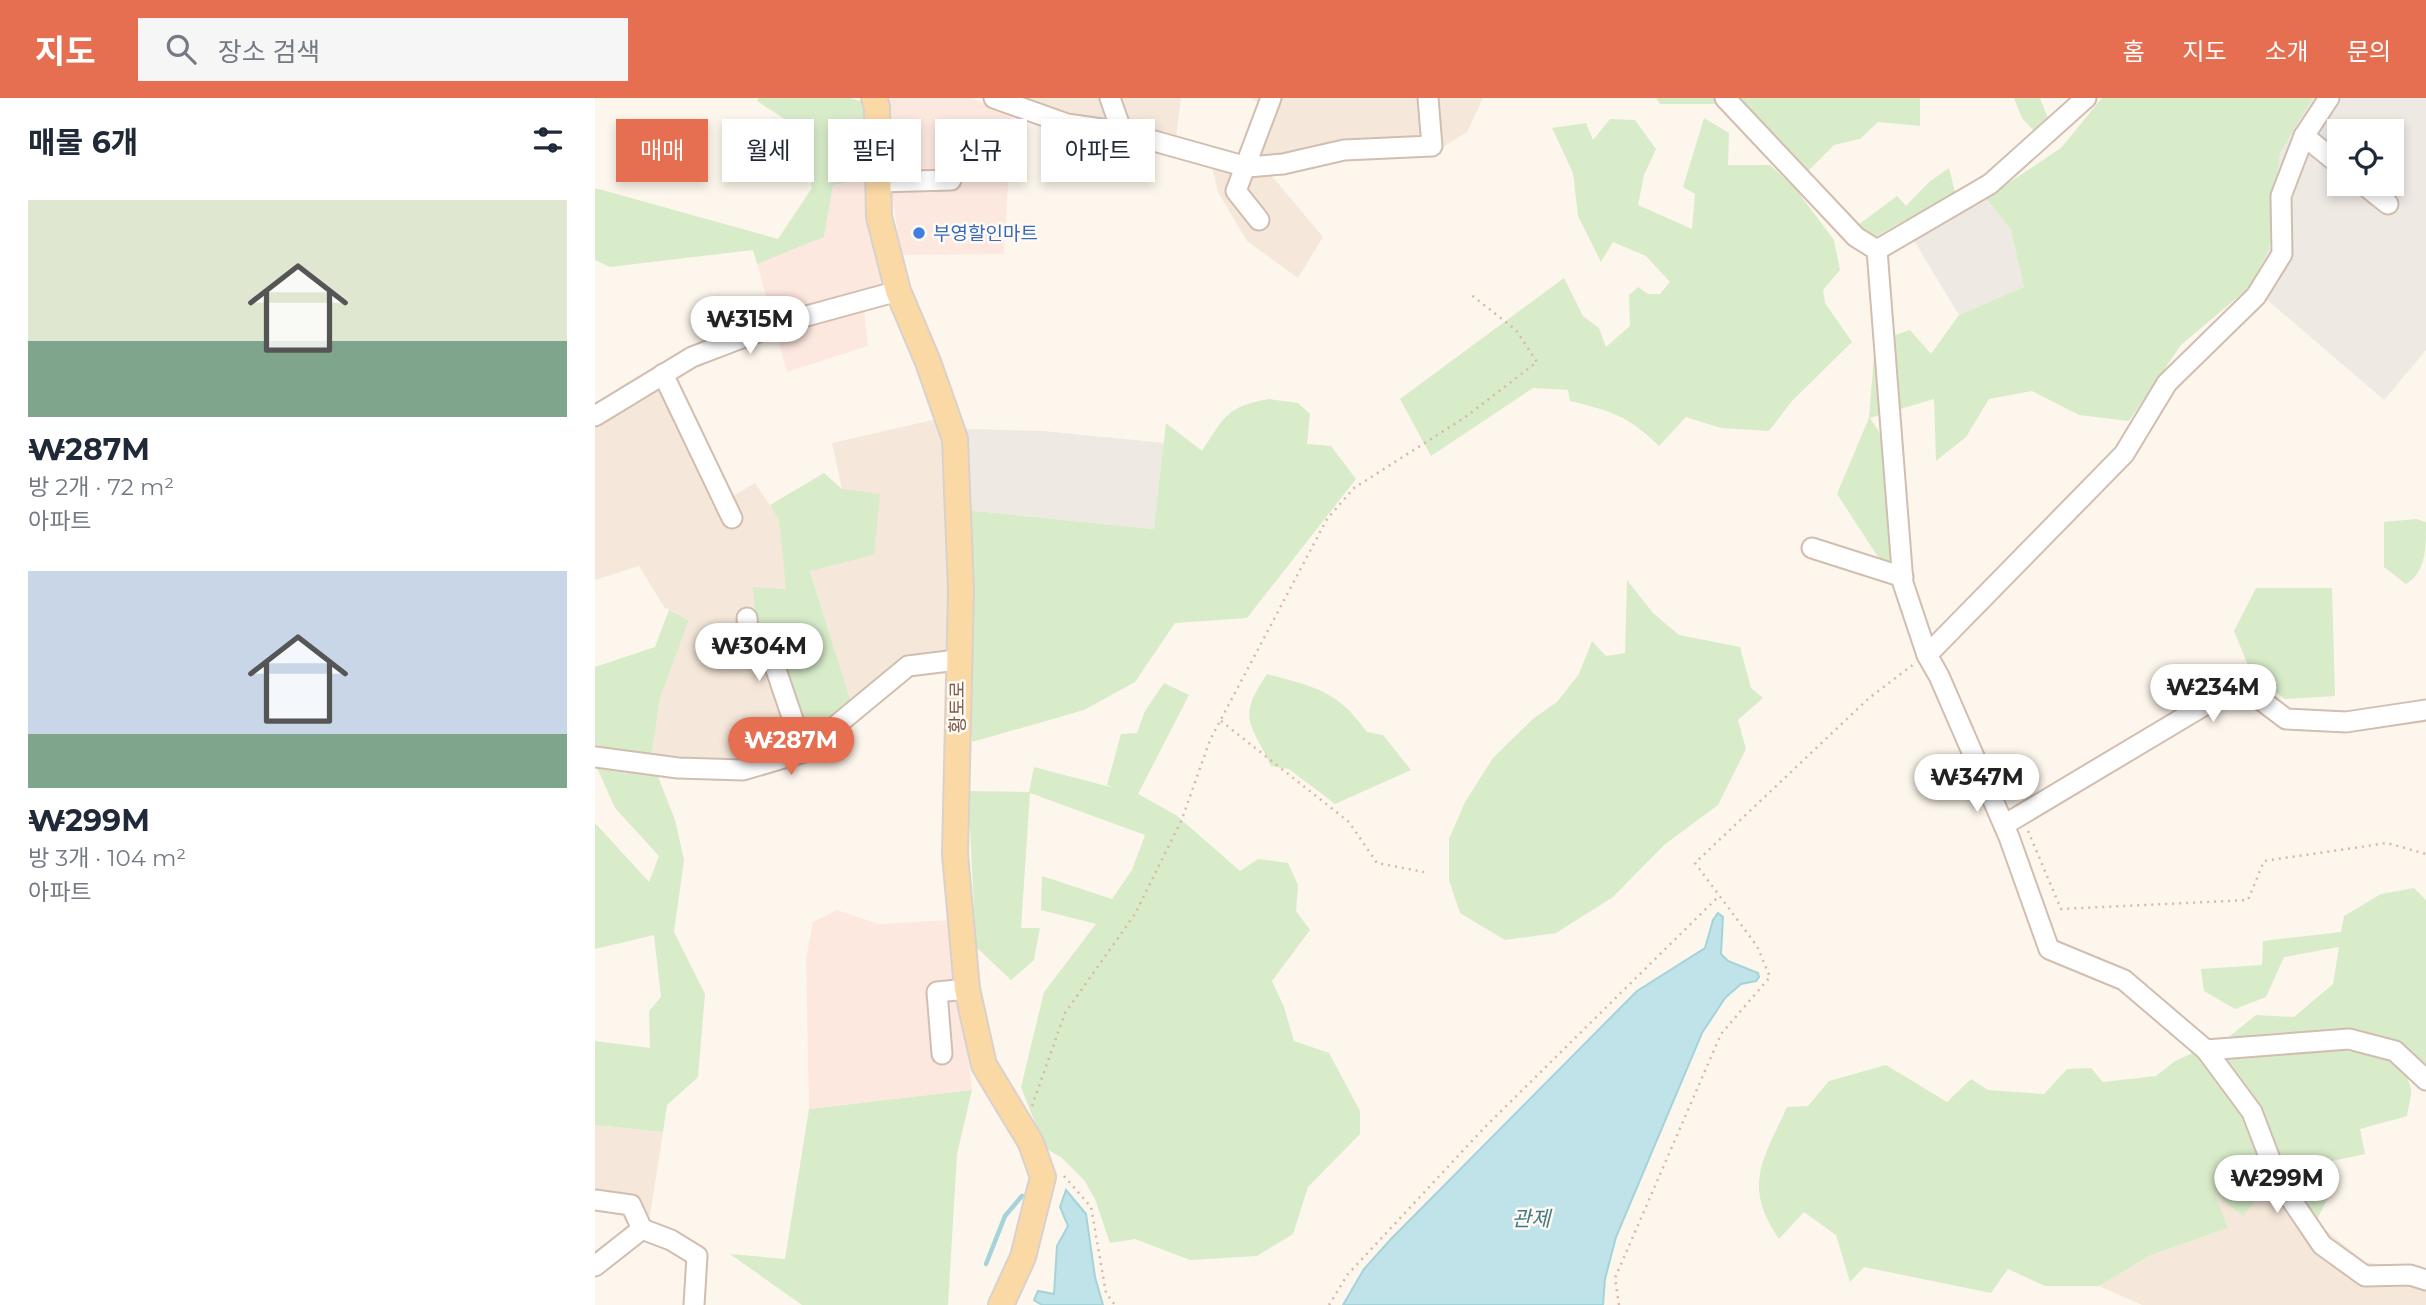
<!DOCTYPE html>
<html lang="ko">
<head>
<meta charset="utf-8">
<style>
  :root { --surface:#fff; --page:#f6f6f7; --text:#1f2937; --muted:#747a83; --accent:#e76f51 }
  body { margin:0; font-family:Montserrat,"Noto Sans KR",sans-serif; background:var(--page); color:var(--text); height:100vh; display:flex; flex-direction:column; font-size:26px; white-space:nowrap }
  * { box-sizing:border-box; margin:0 }
  p { font-size:23px; color:var(--muted) }
  .icon { flex:none; width:38px; height:38px; fill:none; stroke:currentColor; stroke-width:2; stroke-linecap:round; stroke-linejoin:round }
  .map { position:relative; flex:1; overflow:hidden }
  .panel { display:flex; flex-direction:column; background:var(--surface); width:595px }
  .panel>* { flex:none }
  .top-card { position:absolute; left:21px; top:21px; width:665px; height:63px; display:flex; gap:14px }
  .fabs { position:absolute; left:1732px; top:21px; display:grid; gap:14px }
  .fabs a { display:grid; place-items:center; width:77px; height:77px; border-radius:0px; background:var(--surface); box-shadow:0 4px 10px #0003; font-size:35px }
  .price { position:absolute; translate:-50% -60px; padding:0 16px; border-radius:24px; background:#fff; color:#222; font-size:23px; line-height:46px; filter:drop-shadow(0 2px 4px #0008) }
  .price::after { content:''; position:absolute; left:50%; top:42px; width:21px; height:16px; margin-left:-10px; background:inherit; clip-path:polygon(0 0,100% 0,50% 100%) }
  .price.on { background:var(--accent); color:#fff }
  ul { padding:0; list-style:none }
  li { display:grid; align-content:center; gap:14px; height:371px; padding:0 28px }
  li span { display:grid; place-items:center; height:217px; border-radius:0px; color:#555 }
  li>.icon { margin-inline-start:auto }
  span .icon { width:126px; height:126px; fill:#fffc; stroke-width:1 }
  li b { font-size:30px }
  h2 { display:flex; justify-content:space-between; align-items:center; height:84px; padding:0 28px; font-size:30px }
  .pill { padding:0 24px; border-radius:0px; background:var(--surface); box-shadow:0 4px 10px #0003; font-size:24px; line-height:63px }
  .pill.on { background:var(--accent); color:#fff }
  header { display:flex; align-items:center; gap:42px; box-sizing:border-box; height:98px; padding:0 35px; background:var(--accent); color:#fff }
  header strong { font-size:33px }
  nav { display:flex; gap:38px; margin-inline-start:auto; font-size:24px }
  .search { width:490px; height:63px; background:var(--page); display:flex; align-items:center; gap:18px; box-sizing:border-box; padding:0 24px; border-radius:0px; color:var(--muted); font-size:26px }
  main { display:flex; flex:1; min-height:0 }
  .map>svg:first-child { display:block }
  .residential { fill:#f5e8da }
  .commercial { fill:#fde8e0 }
  .industrial { fill:#efe9e4; fill-rule:evenodd }
  .green { fill:#d8ecc9 }
  .water { fill:#bfe3e8; stroke:#a5d3da; stroke-width:2 }
  .lines { fill:none; stroke-linecap:round; stroke-linejoin:round }
  .stream { stroke:#a5d3da; stroke-width:4.5 }
  .minor-casing { stroke:#d1beb0; stroke-width:23 }
  .major-casing { stroke:#dad1cd; stroke-width:28 }
  .path { stroke:#d9b8a5; stroke-width:2.5; stroke-dasharray:2 5; stroke-linecap:butt }
  .minor { stroke:#fff; stroke-width:19 }
  .major { stroke:#fbd9a5; stroke-width:24 }
  .shop-dot { fill:#3f7fe0; stroke:#fffaf3; stroke-width:2.5 }
  .labels { text-anchor:middle; stroke-width:5; stroke-linejoin:round; paint-order:stroke }
  .shop-label { font-size:19px; fill:#366cbe; stroke:#fffaf3; text-anchor:start }
  .street-label { font-size:19px; fill:#7a5c4d; stroke:#fffaf3 }
  .water-label { font-size:21px; font-style:italic; fill:#437c86; stroke:#fffaf3 }
</style>
</head>
<body>
<header>
<strong>지도</strong>
<div class="search"><svg class="icon" aria-label="search" viewBox="0 0 24 24"><circle cx="10" cy="10" r="6"/><path d="M15 15l6 6"/></svg>장소 검색</div>
<nav><a>홈</a><a>지도</a><a>소개</a><a>문의</a></nav>
</header>
<main>
<section class="panel">
<h2>매물 6개<svg class="icon" aria-label="filters" viewBox="0 0 24 24"><path d="M4 7h16M4 17h16"/><circle cx="9" cy="7" r="2"/><circle cx="15" cy="17" r="2"/></svg></h2>
<ul>
<li><span style="background:linear-gradient(#dfe7d0 65%,#7fa58c 0)"><svg class="icon" aria-label="home" viewBox="0 0 24 24"><path d="M3 11l9-7 9 7M6 9v11h12V9"/></svg></span><div><b>₩287M</b><p>방 2개 · 72 m²</p><p>아파트</p></div></li>
<li><span style="background:linear-gradient(#c9d6e8 75%,#7fa58c 0)"><svg class="icon" aria-label="home" viewBox="0 0 24 24"><path d="M3 11l9-7 9 7M6 9v11h12V9"/></svg></span><div><b>₩299M</b><p>방 3개 · 104 m²</p><p>아파트</p></div></li>
</ul>
</section>
<div class="map">
<svg width="1831" height="1207" viewBox="0 0 1831 1207">
  <rect width="100%" height="100%" fill="#fdf6ec"/>
  <g class="residential">
    <path d="M423,0h163l-5,39 -125,-23z"/>
    <path d="M654,0h234l-16,34 -32,20 -96,5 -82,15 14,3 52,62 -25,41 -51,-37 -29,-49 -7,-30 43,9 11,-66z"/>
    <path d="M79,278l57,121 24,-14 24,36 25,224 -61,23 -92,-8 9,-60 29,-78 -25,-13 -25,-41 -44,14v-154l33,-25z"/>
    <path d="M342,321l13,50 1,186 -99,50 -42,-135 64,-15 -32,-66 -10,-46z"/>
    <path d="M0,1027l68,7 -14,90 -21,4 -7,-13 -26,-1z"/>
    <path d="M1683,1062l38,62 49,40 61,10v33h-284l-43,-19 52,-31 77,-27 -14,-36z"/>
  </g>
  <g class="commercial">
    <path d="M288,0h88l41,18 -8,138 -103,1 -13,-88z"/>
    <path d="M269,81l29,124 -29,7 4,36 -81,26 -30,-108 67,-27 9,-52z"/>
    <path d="M242,812l42,14 73,-4 20,170 -163,19 -3,-150 7,-37z"/>
  </g>
  <g class="industrial">
    <path d="M1718,0h113v252l-42,50 -133,-114 18,-37 11,-96zM1745,33h52v53h-52z"/>
    <path d="M1391,100l25,32 13,57 -65,28 -46,-76z"/>
    <path d="M370,331l78,2 122,12 -11,86 -189,-19z"/>
  </g>
  <g class="green">
    <path d="M163,0h92l19,6 -5,75 -31,6 -9,52 -67,27 -4,-14 -143,17 -15,-7v-72l183,51 34,-51 -14,-60 -41,-27z"/>
    <path d="M1061,0h60l8,6h-64z"/>
    <path d="M1141,0h184v28l-42,-4 -18,17 -26,6 -26,26z"/>
    <path d="M1419,0h26l8,20 -14,13 -12,-13z"/>
    <path d="M1507,0h211l-33,55 -11,96 -18,37 -70,59 -52,76 -50,-6 -47,-24 -43,8 -23,38 -30,24 -2,-62 -64,19 11,17 14,127 -15,-2 -43,-66 32,-76 6,-76 35,-12 21,24 28,-39 65,-28 -13,-57 -25,-32 75,-50z"/>
    <path d="M1109,20l25,15 -1,32h42l25,23 39,52 6,30 -17,20 2,13 27,39 -60,59 -23,30 -48,-3 -35,-11 -27,29c-32,-31 -48,-35 -89,-45l-2,-11 -35,-2 -102,68 -31,-57 164,-121 19,38 16,12 7,19 24,-21 -1,-31 9,-8 10,7h12l10,-12 -24,-26 -33,-14 -12,20 -23,-46 -5,-43 -21,-45 34,-5 7,17 17,-21 25,1 21,29 -12,26 -6,30 54,24 3,-35 -12,-7z"/>
    <path d="M1354,70l6,24 -80,45 -17,-12 39,-29 9,10 23,-24z"/>
    <path d="M674,301l29,4 12,11 -3,30 24,2 25,33 -109,139 -72,5 -40,59 -51,28 -112,32 -7,-232 189,19 12,-106 36,28c23,-35 24,-44 67,-52z"/>
    <path d="M229,375l18,16 38,5 -6,61 -64,16 42,134 -48,38 -47,-107 -4,-49 33,2 -7,-69 -9,-15z"/>
    <path d="M1821,421l10,3c0,27 0,50 -20,62l-22,-17v-45z"/>
    <path d="M1032,482l26,33 26,22 61,12 11,41 12,10 -25,22 8,29 -28,56 -54,40 -51,52 -57,36 -51,7 -45,-27 -11,-33v-41l16,-37 28,-44 41,-40 23,-16 22,-28 13,-33 14,15 19,-3z"/>
    <path d="M1661,490h76l3,108 -50,3 -34,-26 -17,-42z"/>
    <path d="M74,512l20,10 -29,78 -9,60 -56,-6v-85l60,-20z"/>
    <path d="M672,576c48,14 69,15 100,58l16,3 28,35 -76,34 -46,-35 -18,-3c-20,-44 -35,-46 -4,-92z"/>
    <path d="M569,585l25,12 -51,99 38,21 64,56 18,-12 30,4 10,22 -2,26 14,19 -38,51 12,26 10,34 35,12 31,58v23l-52,53 -15,47 -36,22 -67,4 -55,-21 -25,4 -15,-44 -11,-19 -22,-22 -17,-10 -24,-61 23,-95 52,-68 -55,-14 1,-34 70,23 20,-29 13,-35 -115,-42 -9,135h19l-6,32 -23,20 -35,-33 -8,-156 61,1 5,-25 80,21 -7,-3 14,-51 16,-1 8,-22z"/>
    <path d="M0,665l62,11 18,46 9,40 -10,72 31,62 -7,83 -31,28 -4,27 -68,-7v-84l55,7 -1,-37 12,-14 -7,-62 -59,14v-126l54,59 10,-26 -44,-48z"/>
    <path d="M1819,790l12,12v165l-32,-25 -54,-7 -16,16c28,3 79,3 87,39 1,8 -3,20 -4,28l-47,13 5,25 -37,8 3,29 -15,31 -38,-61 -15,31 -20,24 -28,-22 13,34 -77,27 -52,31h-54l-37,-17 -17,24 -127,-26 -14,15 -14,-47 -32,-23 -25,27c-37,-54 -16,-79 8,-132l21,-1 21,-25 57,-16 61,37 24,-23 17,11 56,4 23,-25 24,-1 12,14 53,-6 19,-15 55,-25 26,-21 38,2 39,-33 6,-37 -55,10 -18,40 -31,12 -31,-18 -3,-22 61,-4 1,-24 78,-9 3,-16 37,-22z"/>
    <path d="M377,992l-15,64 -9,151h-146l-72,-51 55,5 24,-150z"/>
  </g>
  <g class="water">
    <path d="M1123,815l5,4 -2,37 7,7 30,12 1,4 -3,4 -15,3 -16,14 -23,35 -86,204 -11,42 -2,26h-260l21,-36 27,-30 246,-248 68,-43 8,-28z"/>
    <path d="M471,1092l20,24 9,63 8,28h-61l-8,-5 4,-9 16,3 3,-48 11,-20 -8,-19z"/>
  </g>
  <g class="lines">
    <path class="stream" d="M391,1166l19,-48 17,-20"/>
    <g class="minor-casing">
      <g id="minor">
        <path d="M399,0l73,26 55,8 125,35 36,-3 61,-14 88,-4 -4,-48"/>
        <path d="M515,0l12,34"/>
        <path d="M1130,0l131,139 21,13 113,-66 96,-86"/>
        <path d="M1709,38l36,29"/>
        <path d="M284,84l72,-2"/>
        <path d="M1768,86l25,20"/>
        <path d="M664,122l-23,-29 35,-93"/>
        <path d="M1282,152l26,333 24,72 12,21 70,161 40,112 75,31 82,70 143,-11 46,12 31,29"/>
        <path d="M68,276l69,144"/>
        <path d="M0,318l97,-59 89,-34 117,-32"/>
        <path d="M1217,450l91,29"/>
        <path d="M152,520l2,26 20,5 35,103"/>
        <path d="M1332,557l197,-201 43,-71 89,-87 26,-42 -1,-58 23,-60 25,-38"/>
        <path d="M0,659l83,11 65,2 61,-18 104,-86 49,-6"/>
        <path d="M1409,727l236,-141 46,35 60,3 80,-12"/>
        <path d="M1611,952l46,62 26,68 44,65 43,31 45,-1 16,5"/>
        <path d="M347,956l-5,-62 30,-3"/>
        <path d="M0,1102l36,5 11,24 29,11 26,16 -3,49"/>
        <path d="M0,1168l47,-37"/>
      </g>
    </g>
    <g class="major-casing">
      <path id="major" d="M279,0l3,9 2,110 19,74 30,71 27,77 6,152 -6,263 12,135 17,76 47,78 12,34 -20,80 -22,48"/>
    </g>
    <g class="path">
      <path d="M626,623l128,101 28,41 47,9"/>
      <path d="M1433,733l33,78 187,-9 16,-39 123,-18 39,11"/>
      <path d="M437,1008l33,-93 70,-99 47,-95 28,-79 117,-221 27,-31 110,-70 73,-56 -21,-32 -46,-36"/>
      <path d="M469,1078l27,31 15,86 9,12"/>
      <path d="M734,1207l19,-31 138,-148 233,-230"/>
      <path d="M1024,1207l-4,-27 106,-244 49,-57 -13,-31 -62,-83 174,-165 45,-34"/>
    </g>
    <use href="#minor" class="minor"/>
    <use href="#major" class="major"/>
  </g>
  <circle class="shop-dot" cx="324" cy="135" r="7"/>
  <g class="labels">
    <g class="shop-label">
      <text x="338" y="142">부영할인마트</text>
    </g>
    <g class="street-label">
      <text transform="translate(362 609) rotate(-90)" y="7">황토로</text>
    </g>
    <g class="water-label">
      <text x="936" y="1128">관제</text>
    </g>
  </g>
</svg>
<div class="fabs">
<a><svg class="icon" aria-label="locate" viewBox="0 0 24 24"><circle cx="12" cy="12" r="6"/><path d="M12 2v4M12 18v4M2 12h4M18 12h4"/></svg></a>
</div>
<b class="price" style="left:155px;top:258px">₩315M</b>
<b class="price" style="left:164px;top:585px">₩304M</b>
<b class="price" style="left:1618px;top:626px">₩234M</b>
<b class="price on" style="left:196px;top:679px">₩287M</b>
<b class="price" style="left:1382px;top:716px">₩347M</b>
<b class="price" style="left:1682px;top:1117px">₩299M</b>
<div class="top-card">
<a class="pill on">매매</a>
<a class="pill">월세</a>
<a class="pill">필터</a>
<a class="pill">신규</a>
<a class="pill">아파트</a>
</div>
</div>
</main>
</body>
</html>
